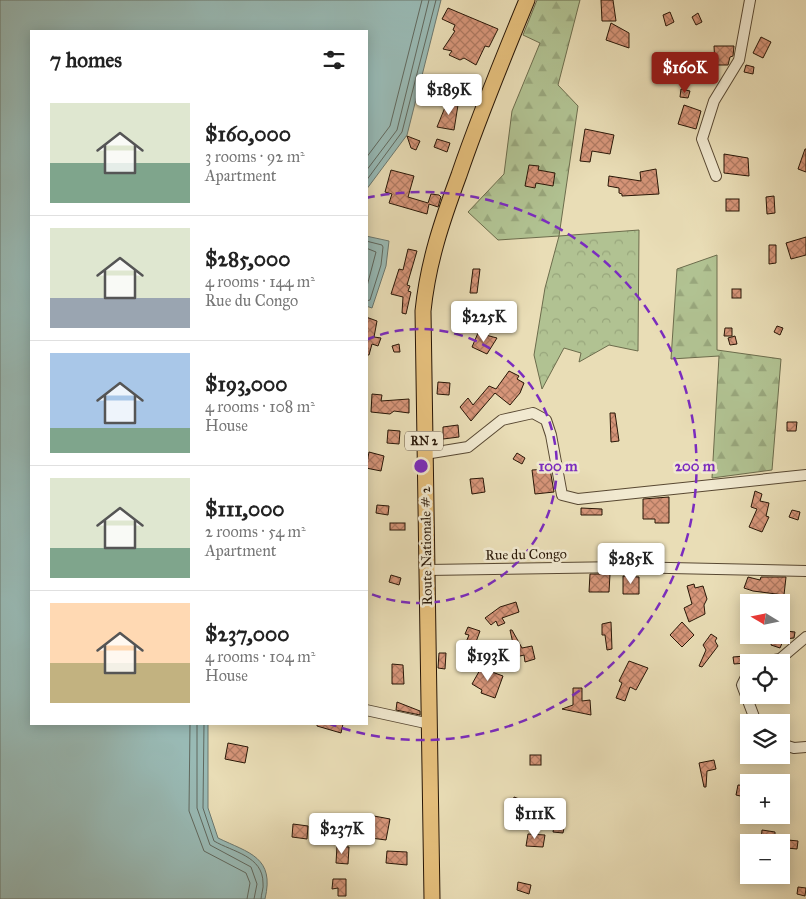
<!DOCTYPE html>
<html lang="en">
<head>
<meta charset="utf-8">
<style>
  :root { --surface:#fff; --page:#f2f2f2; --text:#222; --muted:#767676; --line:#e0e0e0; --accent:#8f2418 }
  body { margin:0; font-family:"IM FELL Great Primer",serif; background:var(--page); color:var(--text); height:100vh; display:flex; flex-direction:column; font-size:19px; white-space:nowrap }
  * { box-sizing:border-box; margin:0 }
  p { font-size:16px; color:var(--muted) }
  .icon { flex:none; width:28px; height:28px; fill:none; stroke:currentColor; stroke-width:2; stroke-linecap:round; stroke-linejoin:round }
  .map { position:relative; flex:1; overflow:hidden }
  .side { position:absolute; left:30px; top:30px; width:338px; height:695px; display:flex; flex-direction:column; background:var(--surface); border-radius:0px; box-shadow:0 2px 12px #0003 }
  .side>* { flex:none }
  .needle { width:32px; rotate:280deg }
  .controls { position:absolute; left:740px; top:594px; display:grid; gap:10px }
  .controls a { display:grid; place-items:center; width:50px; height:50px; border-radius:0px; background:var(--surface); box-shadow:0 2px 12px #0003; font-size:25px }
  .price { position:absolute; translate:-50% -42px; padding:0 11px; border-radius:5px; background:#fff; color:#222; font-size:16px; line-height:32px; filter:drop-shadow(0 1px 2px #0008) }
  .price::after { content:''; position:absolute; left:50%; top:30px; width:15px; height:11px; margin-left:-8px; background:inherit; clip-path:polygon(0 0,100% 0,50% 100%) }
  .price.on { background:var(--accent); color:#fff }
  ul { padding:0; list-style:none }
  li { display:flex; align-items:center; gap:15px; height:125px; padding:0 20px }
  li+li { border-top:1px solid var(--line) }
  li span { display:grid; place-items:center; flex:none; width:140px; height:100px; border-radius:0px; color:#555 }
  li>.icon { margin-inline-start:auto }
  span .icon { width:60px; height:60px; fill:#fffc; stroke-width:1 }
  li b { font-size:21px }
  h2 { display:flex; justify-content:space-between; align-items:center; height:60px; padding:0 20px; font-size:21px }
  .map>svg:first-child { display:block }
  .forest { fill:url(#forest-firs); stroke:#6c6c4c }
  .park { fill:url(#park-crowns); stroke:#6c6c4c }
  .water { fill:#99bab5; stroke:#6c786f }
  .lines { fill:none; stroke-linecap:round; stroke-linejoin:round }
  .shore { stroke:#60685e; stroke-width:1 }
  .building { fill:url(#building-cross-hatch); stroke:#281606 }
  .street-casing { stroke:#584832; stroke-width:12 }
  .primary-casing { stroke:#281606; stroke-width:17 }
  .street { stroke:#f1e9d0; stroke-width:10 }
  .primary { stroke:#e4be7b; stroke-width:15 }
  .ring { fill:none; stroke:#7b2cbf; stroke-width:2.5; stroke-dasharray:9 6 }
  .labels { text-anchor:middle; stroke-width:5; stroke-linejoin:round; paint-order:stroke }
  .shield { fill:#f1e9d0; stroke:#645543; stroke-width:1 }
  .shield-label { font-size:12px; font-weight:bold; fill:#281606 }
  .street-label { font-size:14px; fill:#281606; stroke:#f1e9d0 }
  .centre { fill:#7b2cbf; stroke:#f1e9d0; stroke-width:2.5 }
  .ring-label { font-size:15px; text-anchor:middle; font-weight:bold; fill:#7b2cbf; stroke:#f1e9d0; stroke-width:5; stroke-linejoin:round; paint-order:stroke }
</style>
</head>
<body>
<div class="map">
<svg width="806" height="899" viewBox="0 0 806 899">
  <defs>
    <pattern id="forest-firs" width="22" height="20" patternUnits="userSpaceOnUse" patternTransform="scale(1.25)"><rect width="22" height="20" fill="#b1c292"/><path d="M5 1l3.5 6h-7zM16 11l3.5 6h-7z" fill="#98a67c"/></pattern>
    <pattern id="park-crowns" width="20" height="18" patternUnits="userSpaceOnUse" patternTransform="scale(1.25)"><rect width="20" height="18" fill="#b1c292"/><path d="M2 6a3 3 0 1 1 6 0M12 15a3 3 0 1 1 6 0" fill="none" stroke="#98a67c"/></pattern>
    <pattern id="building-cross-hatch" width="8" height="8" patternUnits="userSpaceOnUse" patternTransform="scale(1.25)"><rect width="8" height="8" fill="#d69579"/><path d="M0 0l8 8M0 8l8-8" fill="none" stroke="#ae7961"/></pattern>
  </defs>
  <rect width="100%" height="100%" fill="#e9ddb6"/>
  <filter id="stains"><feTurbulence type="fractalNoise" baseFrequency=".004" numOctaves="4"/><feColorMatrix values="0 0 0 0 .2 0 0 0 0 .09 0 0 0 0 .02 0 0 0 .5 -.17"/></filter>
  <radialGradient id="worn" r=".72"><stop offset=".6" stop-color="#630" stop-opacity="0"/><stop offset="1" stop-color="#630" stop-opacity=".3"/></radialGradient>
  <g class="forest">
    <path d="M537,0h43l-22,85 20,21 -19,130 -61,4 -30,-28 36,-38 8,-63 28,-68 -17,-8z"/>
    <path d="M717,255v95l64,9 -9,111 -60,8 7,-122 -48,3 6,-90z"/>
  </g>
  <path class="park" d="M639,230l-1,121 -29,-6 -30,17 2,-9 -17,-5 -22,41 -8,-34 11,-67 14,-52z"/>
  <g class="water">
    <path d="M0,0h441l-34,135 -41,55v-159h-335v693h177v84l10,30c31,15 57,19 47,61h-265z"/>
    <path d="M366,236l23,5 -3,25 -14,42 -6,-2z"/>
  </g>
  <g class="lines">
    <g class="shore">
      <path d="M366,158l24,-32 32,-126"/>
      <path d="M366,171l31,-41 32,-130"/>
      <path d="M366,181l36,-49 34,-132"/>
      <path d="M366,241l16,4 1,2 -2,18 -11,35 -4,1"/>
      <path d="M366,248l10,4 -10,38"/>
      <path d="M190,724l-1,87 15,40 42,22 4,10 -3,16"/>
      <path d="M197,724v84l13,37 41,22 6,17 -3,15"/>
      <path d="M204,724l-1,84 11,33c19,11 49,15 49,42 1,5 -2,11 -2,16"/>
    </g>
  </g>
  <g class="building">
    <path d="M601,0h12l3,21h-14z"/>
    <path d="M448,8l50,21 -9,18 -4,-1 -9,19 -12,-7 -4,2 -11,-5 3,-4 -9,-2 12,-18 -2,-1 2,-5 -13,-6z"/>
    <path d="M670,12l4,10 -8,4 -3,-11z"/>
    <path d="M698,13l4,9 -6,3 -4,-8z"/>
    <path d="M611,23l18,10v15l-23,-8z"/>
    <path d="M761,37l10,5 -8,16 -10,-5z"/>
    <path d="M714,46h20l-1,10 -3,1 -2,8h-13z"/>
    <path d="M746,65l8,2 -1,7 -9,-2z"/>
    <path d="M681,89l9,2 -2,7 -8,-1z"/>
    <path d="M448,100l10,5 -4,25 -17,-3z"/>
    <path d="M684,105l17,6 -5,18 -18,-5z"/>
    <path d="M585,129l29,6 -4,19 -18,-3 -2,11 -10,-1z"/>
    <path d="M407,136l13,5 -4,9 -5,-2z"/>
    <path d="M437,139l13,4 -3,9 -13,-5z"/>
    <path d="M805,149h1v23l-8,-3z"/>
    <path d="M724,154l24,4 1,18 -25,-3z"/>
    <path d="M529,165l10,1 -1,4 17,3 -2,13 -17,-3 -1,5 -10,-2z"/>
    <path d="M656,169l3,25 -37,2v-2l-3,-1v-5l-11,-2 1,-10 32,5 -1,-9z"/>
    <path d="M391,170l23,6 -6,21 20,6 3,-9 8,1 2,2 -3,10 -9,-3 -2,10 -38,-11 3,-9 -7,-2z"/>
    <path d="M774,196l1,17 -8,1 -1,-17z"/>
    <rect x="726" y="199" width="13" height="12"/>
    <path d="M806,237v18l-15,4 -5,-16z"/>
    <path d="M769,245h7v18l-7,1z"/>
    <path d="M408,249l9,2 -10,34 3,1 -2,5 3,1 -5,22 -4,-1 1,-16 -12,-3 8,-25 4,1z"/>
    <path d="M473,269h7l-3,24h-7z"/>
    <rect x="732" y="289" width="9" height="9"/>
    <path d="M366,317l11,4 -3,16 7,1 -3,8 -6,-2 -3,11h-3z"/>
    <path d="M777,326l6,2 -3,7 -6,-3z"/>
    <path d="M725,328h7v8h-8z"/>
    <path d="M478,333l19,5 -10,16 -15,-7z"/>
    <path d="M735,336l2,8 -7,1 -2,-7z"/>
    <path d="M399,344l1,8h-6l-2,-6z"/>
    <path d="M509,371l10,5 -2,3 7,4 -4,10 -10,12 -15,-12 -24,28 -11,-14 8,-9 5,7 16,-19 7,3z"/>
    <path d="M438,382l12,1 -1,12 -12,-1z"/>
    <path d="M372,394l10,1 -1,6 28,-2v14l-15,-2 -4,3 -19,-2z"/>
    <path d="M610,413h5l4,28 -8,1z"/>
    <path d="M787,422h10l-1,9h-9z"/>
    <path d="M458,425l1,12 -16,2v-12z"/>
    <path d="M388,430l12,1 -1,13 -12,-1z"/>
    <path d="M369,452l15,4 -3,15 -15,-3z"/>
    <path d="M517,453l8,5 -3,6 -9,-5z"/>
    <path d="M550,469l4,23 -19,2 -3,-24z"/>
    <path d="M483,478l2,14 -13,2 -2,-15z"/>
    <path d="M755,491l7,3 -2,7 9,2 -3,13 3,1 -7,15 -13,-5 8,-18 -6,-2z"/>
    <path d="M669,497v26h-14v-4h-12v-20z"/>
    <path d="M377,505l12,1 -1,9 -12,-2z"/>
    <path d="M581,508l21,1v6h-21z"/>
    <path d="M792,510l8,2 -2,8 -9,-3z"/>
    <rect x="390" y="523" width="15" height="7"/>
    <path d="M590,574h20l-1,18h-20z"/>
    <path d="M391,575l10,3 -2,7 -10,-3z"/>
    <path d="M623,576l16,1v17h-16z"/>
    <path d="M748,577l12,3 1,-3h25l-2,18 -31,-4 -9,-3z"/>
    <path d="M694,584l1,4 8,-2 4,13 -3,6 1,9 -16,8 -5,-14 8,-4 -5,-18z"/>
    <path d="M516,602l3,10 -17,6 3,5 -7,3 -2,-5 -5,4 -6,-7 15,-11z"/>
    <path d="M611,622l1,27 -5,1 -2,-15h-3v-11z"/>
    <path d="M682,622l12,13 -12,12 -12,-12z"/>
    <path d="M468,627l12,4 -7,19 -9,-3 5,-12 -4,-1z"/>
    <path d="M510,630h2l10,18 10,-2 3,13 -10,3 -1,-7 -8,2z"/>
    <path d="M786,631l9,1 -1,6 -10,1z"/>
    <path d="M711,634l6,4 -2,3 3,5 -16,21 -3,-1 7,-16 -3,-5z"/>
    <path d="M773,638l10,3 -3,7 -9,-3z"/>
    <path d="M489,647l8,6 -11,15 -7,-6z"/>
    <path d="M439,653h7l-1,16 -7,-1z"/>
    <path d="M745,656l1,7 -12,1 -1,-7z"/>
    <path d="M629,661l19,7 -12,22 -6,-3 -5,14 -9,-3 6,-15 -3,-2z"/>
    <path d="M392,664l11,1 1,19h-12z"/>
    <path d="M481,668l22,8 -8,22 -14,-5 1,-3 -10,-6z"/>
    <path d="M573,688h9v13l8,-1 1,15 -29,-6 11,-4z"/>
    <path d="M397,702l23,9v4l-24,-5z"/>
    <path d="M317,724h26l-2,9 -24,-7z"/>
    <path d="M228,743l20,4 -3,16 -20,-4z"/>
    <rect x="530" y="755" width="11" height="10"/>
    <path d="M714,760l2,9 -9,2 -1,16h-2l-5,-24z"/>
    <path d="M738,785l11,1v12l-13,-3z"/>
    <path d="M514,797l13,5 -1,11 -14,-7z"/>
    <path d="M374,816l16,3 -4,21 -15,-2z"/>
    <path d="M555,821l10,2 -2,10 -10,-1z"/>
    <path d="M293,824l15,2 -1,13 -15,-2z"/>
    <path d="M762,830l13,2v10l-14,-2z"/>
    <path d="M528,834l17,1 -2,12 -17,-1z"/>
    <path d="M788,840l10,1 -1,8 -10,-1z"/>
    <path d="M337,846l12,1 -1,17 -12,-1z"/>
    <path d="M387,851l20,1v13l-21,-2z"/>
    <path d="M333,879h13v17h-8v-8l-6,1z"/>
    <path d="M518,882l13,3 -2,9 -12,-4z"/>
    <path d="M798,887l8,1 -1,8 -8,-2z"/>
  </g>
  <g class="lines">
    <g class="street-casing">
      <g id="street">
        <path d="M716,176l-14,-37 12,-38 25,-41 11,-60"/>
        <path d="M425,454l43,-7 34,-27 31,-7 13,7 5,15 11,60 16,4 228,-24"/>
        <path d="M427,570l196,-3 183,4"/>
        <path d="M764,662l16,-3 26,-22"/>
        <path d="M749,671l-7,14 14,37"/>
        <path d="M366,710l64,14"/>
        <path d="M781,744l13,4 12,-1"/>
      </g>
    </g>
    <g class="primary-casing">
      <path id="primary" d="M432,899l-9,-588c5,-49 19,-90 36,-136 20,-59 44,-117 68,-175"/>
    </g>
    <use href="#street" class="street"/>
    <use href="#primary" class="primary"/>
  </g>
  <g class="ring">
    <path d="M366 340A137 137 0 1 1 366 592"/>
    <path d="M366 198A274 274 0 1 1 330 724"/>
  </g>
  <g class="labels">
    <rect class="shield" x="405" y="431.5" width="38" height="19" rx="4"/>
    <g class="shield-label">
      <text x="424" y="445">RN 2</text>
    </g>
    <g class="street-label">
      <text transform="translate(426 546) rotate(-91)" y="5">Route Nationale # 2</text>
      <text transform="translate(526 554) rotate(-1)" y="5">Rue du Congo</text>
    </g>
  </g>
  <circle cx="421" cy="466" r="8" class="centre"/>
  <g class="ring-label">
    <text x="558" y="471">100 m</text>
    <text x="695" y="471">200 m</text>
  </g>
  <rect width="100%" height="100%" filter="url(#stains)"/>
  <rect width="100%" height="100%" fill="url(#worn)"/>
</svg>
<div class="controls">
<a><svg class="needle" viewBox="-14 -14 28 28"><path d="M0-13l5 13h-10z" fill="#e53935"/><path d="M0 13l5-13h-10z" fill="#767676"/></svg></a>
<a><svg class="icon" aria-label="locate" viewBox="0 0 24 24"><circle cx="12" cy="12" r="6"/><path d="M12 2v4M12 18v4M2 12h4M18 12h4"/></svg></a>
<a><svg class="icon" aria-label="layers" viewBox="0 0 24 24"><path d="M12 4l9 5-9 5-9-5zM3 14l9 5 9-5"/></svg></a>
<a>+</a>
<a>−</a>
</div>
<b class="price on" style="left:685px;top:94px">$160K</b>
<b class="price" style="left:449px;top:116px">$189K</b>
<b class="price" style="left:484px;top:343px">$225K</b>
<b class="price" style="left:631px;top:585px">$285K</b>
<b class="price" style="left:488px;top:682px">$193K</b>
<b class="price" style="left:535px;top:840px">$111K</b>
<b class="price" style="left:342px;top:855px">$237K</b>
<section class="side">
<h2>7 homes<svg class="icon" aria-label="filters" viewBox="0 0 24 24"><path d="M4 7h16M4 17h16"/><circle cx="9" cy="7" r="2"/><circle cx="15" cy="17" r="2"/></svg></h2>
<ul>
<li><span style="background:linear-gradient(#dfe7d0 60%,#7fa58c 0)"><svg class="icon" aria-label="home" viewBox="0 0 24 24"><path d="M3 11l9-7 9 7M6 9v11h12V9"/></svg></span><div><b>$160,000</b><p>3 rooms · 92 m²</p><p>Apartment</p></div></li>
<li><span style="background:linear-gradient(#dfe7d0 70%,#9aa5b1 0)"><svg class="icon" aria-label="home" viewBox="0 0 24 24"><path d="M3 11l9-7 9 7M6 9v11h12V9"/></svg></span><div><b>$285,000</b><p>4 rooms · 144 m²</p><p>Rue du Congo</p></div></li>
<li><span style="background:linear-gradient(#a9c7e8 75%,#7fa58c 0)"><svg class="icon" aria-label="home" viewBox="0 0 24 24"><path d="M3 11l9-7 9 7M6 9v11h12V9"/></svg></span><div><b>$193,000</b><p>4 rooms · 108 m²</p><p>House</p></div></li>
<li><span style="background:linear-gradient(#dfe7d0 70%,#7fa58c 0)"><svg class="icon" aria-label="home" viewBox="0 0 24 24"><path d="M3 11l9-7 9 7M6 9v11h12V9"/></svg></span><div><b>$111,000</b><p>2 rooms · 54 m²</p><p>Apartment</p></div></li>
<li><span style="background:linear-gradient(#ffd9b3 60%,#c2b280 0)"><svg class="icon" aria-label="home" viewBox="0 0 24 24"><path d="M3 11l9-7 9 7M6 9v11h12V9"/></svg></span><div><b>$237,000</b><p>4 rooms · 104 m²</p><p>House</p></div></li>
</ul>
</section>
</div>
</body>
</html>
